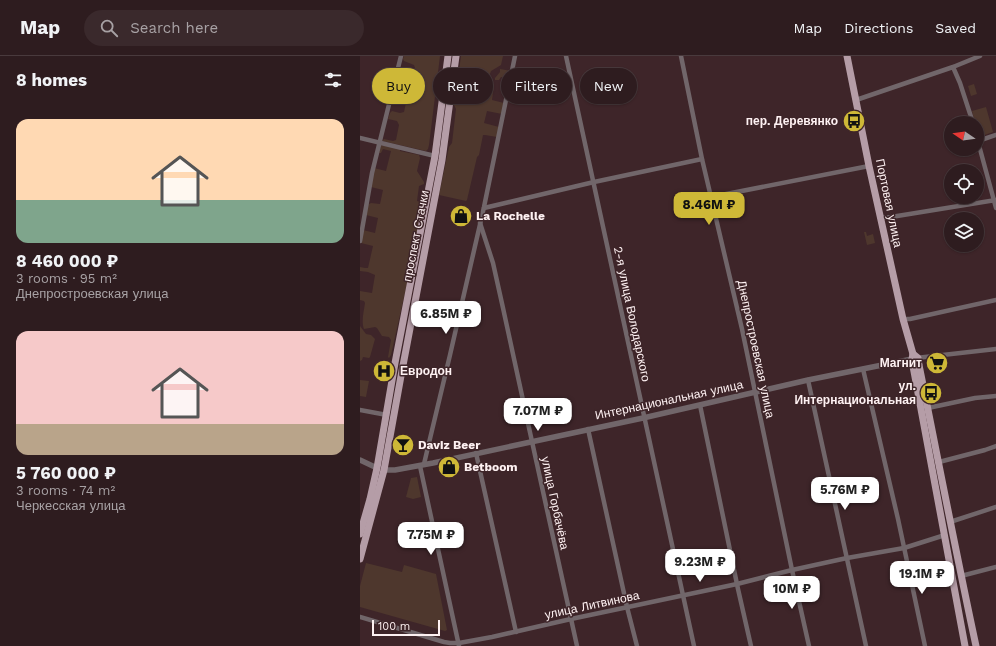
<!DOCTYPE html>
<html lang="en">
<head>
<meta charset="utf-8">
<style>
  :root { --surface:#2e1c1f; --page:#3a292c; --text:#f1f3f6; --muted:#a7a1a4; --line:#493a3d; --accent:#ceb837 }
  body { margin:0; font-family:"Work Sans",sans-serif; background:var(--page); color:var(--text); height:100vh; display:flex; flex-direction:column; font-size:15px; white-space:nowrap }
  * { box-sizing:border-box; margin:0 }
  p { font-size:13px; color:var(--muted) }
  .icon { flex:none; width:22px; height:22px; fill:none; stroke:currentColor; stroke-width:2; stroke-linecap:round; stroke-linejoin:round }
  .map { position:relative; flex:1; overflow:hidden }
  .sheet { display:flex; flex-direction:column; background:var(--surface); width:360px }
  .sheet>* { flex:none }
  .top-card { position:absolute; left:12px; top:12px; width:380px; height:36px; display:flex; gap:8px }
  .needle { width:26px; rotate:283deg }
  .controls { position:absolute; left:584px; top:60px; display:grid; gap:8px }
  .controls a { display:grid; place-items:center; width:40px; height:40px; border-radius:50%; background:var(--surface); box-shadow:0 1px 3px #0004,0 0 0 1px var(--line); font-size:20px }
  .scale { position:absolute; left:12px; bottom:10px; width:68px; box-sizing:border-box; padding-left:4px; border:2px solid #fef1f2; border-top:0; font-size:11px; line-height:14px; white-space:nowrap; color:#fef1f2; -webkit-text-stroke:3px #3e2529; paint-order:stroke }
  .price { position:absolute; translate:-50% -34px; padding:0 9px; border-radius:8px; background:#fff; color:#222; font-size:13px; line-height:26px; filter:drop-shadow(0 1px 2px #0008) }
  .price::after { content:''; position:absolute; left:50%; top:24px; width:12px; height:9px; margin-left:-6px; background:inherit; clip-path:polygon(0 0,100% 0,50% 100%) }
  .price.active { background:var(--accent); color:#111 }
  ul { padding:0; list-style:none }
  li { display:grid; align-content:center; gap:8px; height:212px; padding:0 16px }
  li span { display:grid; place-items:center; height:124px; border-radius:12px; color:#555 }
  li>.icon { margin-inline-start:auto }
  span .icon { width:72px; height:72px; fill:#fffc; stroke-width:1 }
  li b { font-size:17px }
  h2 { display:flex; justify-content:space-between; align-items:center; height:48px; padding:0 16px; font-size:17px }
  .chip { padding:0 14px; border-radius:18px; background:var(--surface); box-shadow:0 1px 3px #0004,0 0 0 1px var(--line); font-size:14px; line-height:36px }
  .chip.active { background:var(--accent); color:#111 }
  header { display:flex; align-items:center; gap:24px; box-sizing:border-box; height:56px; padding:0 20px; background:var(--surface); border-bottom:1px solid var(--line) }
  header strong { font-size:19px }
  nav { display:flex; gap:22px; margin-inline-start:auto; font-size:14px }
  .search { width:280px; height:36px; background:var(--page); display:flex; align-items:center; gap:10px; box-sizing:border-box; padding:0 14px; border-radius:22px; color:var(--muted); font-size:15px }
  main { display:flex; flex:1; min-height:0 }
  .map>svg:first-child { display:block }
  .green { fill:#4e372d }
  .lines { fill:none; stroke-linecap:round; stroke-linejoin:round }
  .minor { stroke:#71666a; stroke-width:4.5 }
  .tertiary { stroke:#71666a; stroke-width:5.5 }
  .primary { stroke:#b59da7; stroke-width:7 }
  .labels { text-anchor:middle; stroke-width:3; stroke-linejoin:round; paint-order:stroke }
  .poi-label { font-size:12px; font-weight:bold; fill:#fef1f2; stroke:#3e2529; text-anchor:start }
  .street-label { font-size:12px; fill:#fef1f2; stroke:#3e2529 }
</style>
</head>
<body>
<header>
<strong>Map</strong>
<div class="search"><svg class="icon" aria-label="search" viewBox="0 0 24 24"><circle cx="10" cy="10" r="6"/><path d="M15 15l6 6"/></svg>Search here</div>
<nav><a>Map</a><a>Directions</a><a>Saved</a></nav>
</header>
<main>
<section class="sheet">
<h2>8 homes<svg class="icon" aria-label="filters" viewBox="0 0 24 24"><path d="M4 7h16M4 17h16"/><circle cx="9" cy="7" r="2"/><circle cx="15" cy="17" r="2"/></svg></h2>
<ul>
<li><span style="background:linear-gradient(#ffd9b3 65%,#7fa58c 0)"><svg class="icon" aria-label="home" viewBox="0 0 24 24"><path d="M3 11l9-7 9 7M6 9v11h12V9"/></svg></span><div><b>8 460 000 ₽</b><p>3 rooms · 95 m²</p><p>Днепростроевская улица</p></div></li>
<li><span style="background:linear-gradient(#f6c9c9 75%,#b9a48a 0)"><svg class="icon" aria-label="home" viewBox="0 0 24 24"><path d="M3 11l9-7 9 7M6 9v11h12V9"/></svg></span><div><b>5 760 000 ₽</b><p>3 rooms · 74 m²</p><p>Черкесская улица</p></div></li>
</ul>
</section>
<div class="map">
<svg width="636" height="590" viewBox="0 0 636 590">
  <rect width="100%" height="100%" fill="#3e2529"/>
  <g class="green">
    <path d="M44,0h36l-11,89 -1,4 -2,2 -44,-10 2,-2 9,2 3,-1 3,-15 -2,-4 -9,-2 2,-6 2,-2 8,2 4,-1 4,-19 -2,-1 -10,-3v-3l1,-1 10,2h1l3,-14 4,-5 -1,-3 -10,-4 -1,-2z"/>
    <path d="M101,0h42l-2,9 -10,6 -4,11 7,2v2l-2,14 12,3 -2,11 -15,-3 -3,12 15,4 -2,10 -12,-2h-2l-4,20 -2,2 -10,43 -1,1 -27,-6 10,-48 3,-4 4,-34 -2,-4z"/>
    <path d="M140,13l11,2 -2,8 -8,-2 -2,3h-4v-2l5,-6z"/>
    <path d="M614,28l3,10 -6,2 -3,-10z"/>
    <path d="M626,51l7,25 -14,5 -2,-9v-5h-2l-3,-12z"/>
    <path d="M20,89l20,3v3l19,4 1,3 -3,13 7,11v2l-5,2 -2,15 3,1 -1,18 -11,59 -17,76 -2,3 -1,-1 3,-17 -2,-3 -7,-1 -5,-8 -2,-1 -11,2c-3,-8 0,-18 1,-26l-1,-2 -4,-1v-9l12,2 3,-18 -7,-3 -8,-1v-4l5,1h3l5,-22 -12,-3 2,-13 12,3 3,-15 -12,-3 1,-10 4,-2 9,1 3,-14 -12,-3 3,-19 12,3 5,-20 -8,-2 -2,4h-2z"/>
    <path d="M504,176h2l1,4 6,-2 2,9 -8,2z"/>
    <path d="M0,270l6,8 5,1 4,4 -5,18 -1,1 -6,-1 -1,3 -2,1z"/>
    <path d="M0,324l9,1 -3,16 -6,-1z"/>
    <path d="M57,421l4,20 -8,2 -7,-2 5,-19z"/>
    <path d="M6,507l36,9 2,-7 32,9 11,56 -2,1 -85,-24v-21z"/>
  </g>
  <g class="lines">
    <g class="minor">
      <path d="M206,0c44,196 84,394 128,590"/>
      <path d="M321,0l21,103 40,170 50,241 17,76"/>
      <path d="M593,11l7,16 13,40"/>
      <path d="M496,44l97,-33 27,-11"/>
      <path d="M0,82l75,18"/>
      <path d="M617,82l19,70"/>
      <path d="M618,85l18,-6"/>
      <path d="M351,141l158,-31"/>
      <path d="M124,152l110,-26 108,-23"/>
      <path d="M521,162l10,-1 105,-17"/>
      <path d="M120,167l13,40 10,45 28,129 46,209"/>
      <path d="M0,185l12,-68 29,-117"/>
      <path d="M543,263h7l86,-19"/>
      <path d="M556,302l80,-9"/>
      <path d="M503,313l35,150 27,127"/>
      <path d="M448,324l58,266"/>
      <path d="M340,349l38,184 13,57"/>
      <path d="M568,352l47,-10 21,-2"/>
      <path d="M0,354l27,5"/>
      <path d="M228,373l39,178 10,39"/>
      <path d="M116,397l40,179"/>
      <path d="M579,406l46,-12 11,-4"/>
      <path d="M64,408l4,-17 22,-92 34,-148 31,-151"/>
      <path d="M60,410l39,180"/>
      <path d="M590,466l46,-15"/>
      <path d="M601,520l35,-9"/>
      <path d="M0,561l84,25 6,1h9l33,-6 79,-18 166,-35 55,-14 55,-12 57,-10 41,-13"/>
    </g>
    <g class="tertiary">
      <path d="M0,404l17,8"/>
      <path d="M24,414h11l38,-7 210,-45 165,-38 104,-21"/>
    </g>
    <g class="primary">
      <path d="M487,0l22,110 34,153 10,35 -1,5 1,7 52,280"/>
      <path d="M553,298l5,4 1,7c19,94 37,188 57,281"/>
      <path d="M0,478l10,-35 7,-31 18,-105 40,-207 13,-100"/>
      <path d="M0,503l24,-89 17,-94 41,-216 14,-104"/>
    </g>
  </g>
  <defs>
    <g id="bus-disc" transform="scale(1.15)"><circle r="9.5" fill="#ceb837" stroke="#3e2529"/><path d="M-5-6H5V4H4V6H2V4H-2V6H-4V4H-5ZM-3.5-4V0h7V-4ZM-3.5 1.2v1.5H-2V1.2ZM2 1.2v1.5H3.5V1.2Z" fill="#111"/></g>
    <g id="shop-disc" transform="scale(1.15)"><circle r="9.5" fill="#ceb837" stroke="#3e2529"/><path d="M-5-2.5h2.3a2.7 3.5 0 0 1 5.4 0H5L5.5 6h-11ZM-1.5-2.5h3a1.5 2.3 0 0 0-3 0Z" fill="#111"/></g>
    <g id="supermarket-disc" transform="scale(1.15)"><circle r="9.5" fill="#ceb837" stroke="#3e2529"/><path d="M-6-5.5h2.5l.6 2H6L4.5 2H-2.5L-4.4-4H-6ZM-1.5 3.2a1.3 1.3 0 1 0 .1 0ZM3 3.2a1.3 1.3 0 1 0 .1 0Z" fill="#111"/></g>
    <g id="hospital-disc" transform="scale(1.15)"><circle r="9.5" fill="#ceb837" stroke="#3e2529"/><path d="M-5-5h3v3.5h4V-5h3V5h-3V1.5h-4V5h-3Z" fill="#111"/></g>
    <g id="bar-disc" transform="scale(1.15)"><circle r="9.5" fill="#ceb837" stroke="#3e2529"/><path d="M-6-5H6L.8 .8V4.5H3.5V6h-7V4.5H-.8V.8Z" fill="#111"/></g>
  </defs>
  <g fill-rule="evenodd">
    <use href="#bus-disc" x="494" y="65"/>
    <use href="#shop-disc" x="101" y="160"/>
    <use href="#supermarket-disc" x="577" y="307"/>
    <use href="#hospital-disc" x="24" y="315"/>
    <use href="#bus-disc" x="571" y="337"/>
    <use href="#bar-disc" x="43" y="389"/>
    <use href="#shop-disc" x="89" y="411"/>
  </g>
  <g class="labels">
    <g class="poi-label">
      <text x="478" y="69" text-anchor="end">пер. Деревянко</text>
      <text x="116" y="164">La Rochelle</text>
      <text x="562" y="311" text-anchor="end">Магнит</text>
      <text x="40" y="319">Евродон</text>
      <text x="556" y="334" text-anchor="end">ул.<tspan x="556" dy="14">Интернациональная</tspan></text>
      <text x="58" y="393">Daviz Beer</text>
      <text x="104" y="415">Betboom</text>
    </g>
    <g class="street-label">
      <text transform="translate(529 147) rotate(78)" y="4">Портовая улица</text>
      <text transform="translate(56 180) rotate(-79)" y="4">проспект Стачки</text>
      <text transform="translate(272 258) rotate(78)" y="4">2-я улица Володарского</text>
      <text transform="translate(396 293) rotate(78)" y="4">Днепростроевская улица</text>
      <text transform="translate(309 344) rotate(-12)" y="4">Интернациональная улица</text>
      <text transform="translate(195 447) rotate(78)" y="4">улица Горбачёва</text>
      <text transform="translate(232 549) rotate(-12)" y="4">улица Литвинова</text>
    </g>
  </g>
</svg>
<div class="controls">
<a><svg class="needle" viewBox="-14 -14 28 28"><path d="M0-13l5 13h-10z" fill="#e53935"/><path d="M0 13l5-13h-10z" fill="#a7a1a4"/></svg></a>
<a><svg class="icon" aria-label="locate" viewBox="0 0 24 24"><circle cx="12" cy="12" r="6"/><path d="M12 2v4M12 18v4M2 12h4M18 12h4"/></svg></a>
<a><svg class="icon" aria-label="layers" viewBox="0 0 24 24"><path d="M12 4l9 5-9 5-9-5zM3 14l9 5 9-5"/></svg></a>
</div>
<div class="scale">100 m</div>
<b class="price active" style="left:349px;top:170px">8.46M ₽</b>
<b class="price" style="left:86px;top:279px">6.85M ₽</b>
<b class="price" style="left:178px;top:376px">7.07M ₽</b>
<b class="price" style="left:485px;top:455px">5.76M ₽</b>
<b class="price" style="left:71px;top:500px">7.75M ₽</b>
<b class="price" style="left:340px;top:527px">9.23M ₽</b>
<b class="price" style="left:562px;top:539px">19.1M ₽</b>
<b class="price" style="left:432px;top:554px">10M ₽</b>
<div class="top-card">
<a class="chip active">Buy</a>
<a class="chip">Rent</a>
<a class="chip">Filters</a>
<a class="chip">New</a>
</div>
</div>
</main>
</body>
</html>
